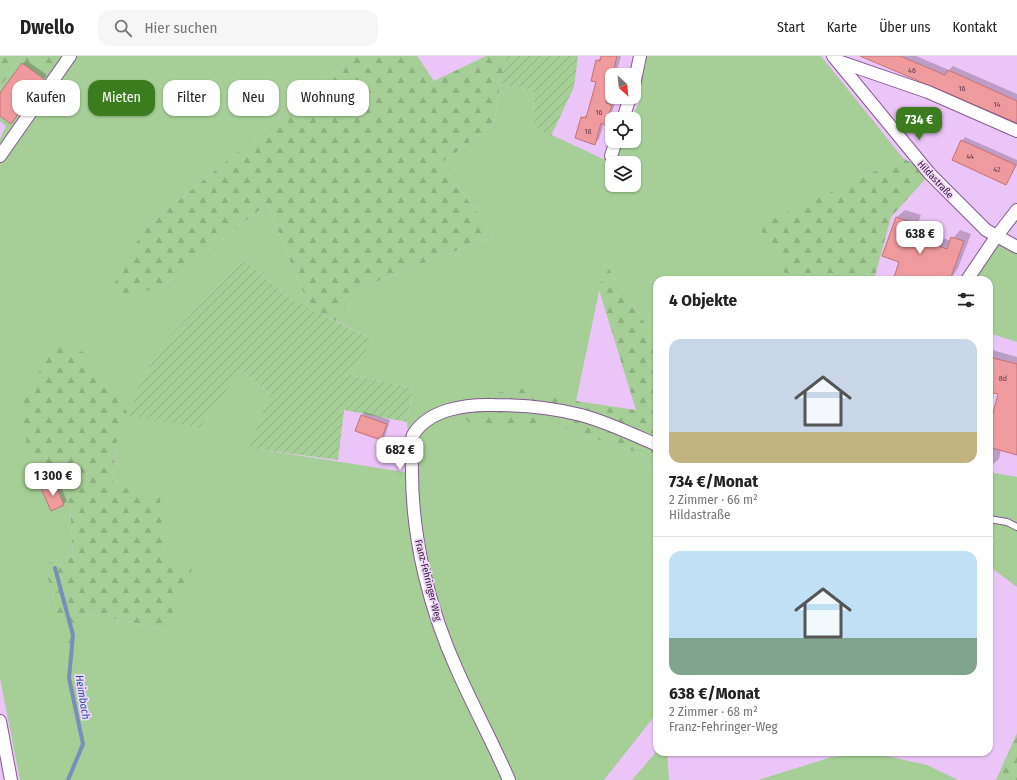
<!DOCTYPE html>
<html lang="de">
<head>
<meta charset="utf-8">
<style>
  :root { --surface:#fff; --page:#f6f6f6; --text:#222; --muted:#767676; --line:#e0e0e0; --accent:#3b7d1e }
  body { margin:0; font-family:"Fira Sans Condensed",sans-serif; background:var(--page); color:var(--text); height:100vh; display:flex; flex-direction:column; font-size:15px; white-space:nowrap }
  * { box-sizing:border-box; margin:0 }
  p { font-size:13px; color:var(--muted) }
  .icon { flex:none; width:22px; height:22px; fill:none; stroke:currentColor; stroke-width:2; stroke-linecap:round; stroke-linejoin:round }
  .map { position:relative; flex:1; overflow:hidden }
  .side { position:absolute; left:653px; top:220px; width:340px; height:480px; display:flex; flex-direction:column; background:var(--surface); border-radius:12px; box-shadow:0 1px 3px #0004 }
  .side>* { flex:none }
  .top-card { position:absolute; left:12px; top:24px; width:380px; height:36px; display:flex; gap:8px }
  .needle { width:26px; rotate:153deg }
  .tools { position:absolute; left:605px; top:12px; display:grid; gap:8px }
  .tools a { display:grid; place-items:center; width:36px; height:36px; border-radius:8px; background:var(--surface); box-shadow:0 1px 3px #0004; font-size:20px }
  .price { position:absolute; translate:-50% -34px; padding:0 9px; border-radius:8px; background:#fff; color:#222; font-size:13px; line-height:26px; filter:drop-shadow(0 1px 2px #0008) }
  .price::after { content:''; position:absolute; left:50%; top:24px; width:12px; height:9px; margin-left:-6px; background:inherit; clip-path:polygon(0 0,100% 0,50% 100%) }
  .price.current { background:var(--accent); color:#fff }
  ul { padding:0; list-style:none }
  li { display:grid; align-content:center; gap:8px; height:212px; padding:0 16px }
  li+li { border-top:1px solid var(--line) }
  li span { display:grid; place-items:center; height:124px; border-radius:12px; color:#555 }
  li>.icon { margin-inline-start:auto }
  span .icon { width:72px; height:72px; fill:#fffc; stroke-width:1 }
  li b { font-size:17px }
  h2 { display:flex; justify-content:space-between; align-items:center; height:48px; padding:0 16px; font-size:17px }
  .chip { padding:0 14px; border-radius:12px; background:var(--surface); box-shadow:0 1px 3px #0004; font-size:14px; line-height:36px }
  .chip.current { background:var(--accent); color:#fff }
  header { display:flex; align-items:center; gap:24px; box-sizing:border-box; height:56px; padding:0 20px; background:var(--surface); border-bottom:1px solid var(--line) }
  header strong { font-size:19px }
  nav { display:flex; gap:22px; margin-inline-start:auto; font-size:14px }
  .search { width:280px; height:36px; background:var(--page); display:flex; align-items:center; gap:10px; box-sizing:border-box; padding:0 14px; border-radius:12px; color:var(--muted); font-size:15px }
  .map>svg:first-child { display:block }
  .green { fill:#a5cf96; fill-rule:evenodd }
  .forest { fill:url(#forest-firs) }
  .garden { fill:url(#garden-furrows) }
  .shadow { fill:#0003 }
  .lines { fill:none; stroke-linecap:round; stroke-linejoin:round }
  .stream { stroke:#7a8dbb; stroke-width:4 }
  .building { fill:#ef9a9c; stroke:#c47376 }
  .service-casing { stroke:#865993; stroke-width:8 }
  .minor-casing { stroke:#865993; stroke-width:14 }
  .service { stroke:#fff; stroke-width:6 }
  .minor { stroke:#fff; stroke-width:12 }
  .labels { text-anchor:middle; stroke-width:3.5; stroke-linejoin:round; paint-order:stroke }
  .number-label { font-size:8px; fill:#623e52 }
  .street-label { font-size:10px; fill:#332039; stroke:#f4d6fd }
  .water-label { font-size:11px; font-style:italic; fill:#1b53a2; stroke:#f4d6fd }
</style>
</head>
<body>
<header>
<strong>Dwello</strong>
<div class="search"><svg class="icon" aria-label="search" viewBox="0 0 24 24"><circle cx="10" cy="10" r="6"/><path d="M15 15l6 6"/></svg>Hier suchen</div>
<nav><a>Start</a><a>Karte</a><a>Über uns</a><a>Kontakt</a></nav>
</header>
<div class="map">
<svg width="1017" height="724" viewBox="0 0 1017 724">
  <defs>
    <pattern id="forest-firs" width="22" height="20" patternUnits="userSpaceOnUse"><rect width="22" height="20" fill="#a5cf96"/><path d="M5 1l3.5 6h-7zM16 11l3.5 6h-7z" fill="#8eb182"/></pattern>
    <pattern id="garden-furrows" width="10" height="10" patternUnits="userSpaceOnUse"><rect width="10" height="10" fill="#a5cf96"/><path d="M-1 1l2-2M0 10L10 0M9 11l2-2" fill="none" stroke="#8eb182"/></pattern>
  </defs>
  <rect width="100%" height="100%" fill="#ecc5f8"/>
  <g class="green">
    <path d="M64,0h290l-210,173 17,59 106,-84 43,105 -19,-10 -47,-39 -76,78 -29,44 61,46 41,-58 29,24 -20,54 161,25 -4,-51 6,-34 -62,-13 22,-35 -37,-19 27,-34 131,-51 -53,-73 53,-38 6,-41 34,6 -1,36 70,33 9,-3 7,-15h15v-22h-3l8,-16 3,-47h179l82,102 -143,68 28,54h-131v62l-52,-79 -29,138 -16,26 82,27 15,22v237l-53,67h-93l-37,-81 -40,-105 -15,-66 -7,-53 -4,35 23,107 21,56 50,107h-482l-20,-102v-539l6,-13 -6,-5v-34l21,-30zM612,107h22v22h-22zM129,360l-14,31 -2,39 46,11 5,59 2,74 -76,-16 -23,34 -23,-84 29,-8 -3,-47 -17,-39z"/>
    <path d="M996,181l21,10v95l-28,-9v-53h-22z"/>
    <path d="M989,416l28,5v110l-28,-21z"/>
    <path d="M657,695l10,1 2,28h-37z"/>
    <path d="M873,697l54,12 31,15h-200l74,-23z"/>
  </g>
  <g class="forest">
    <path d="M0,0h64l-16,18 -27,-17 -21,30z"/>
    <path d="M354,0h63l17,25 52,-25h21l-7,28 -6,41 -53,38 53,73 -131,51 -27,34 -26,-12 -43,-105 -106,84 -54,9 37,-68z"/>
    <path d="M903,102l27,16 -39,43 -17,63h-86l-29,-54z"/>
    <path d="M605,207l52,79v134l-15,-22 -82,-27 16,-26 60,9 -37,-120z"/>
    <path d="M56,288l27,8 47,64 -15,31 -2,38 47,12 4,59 28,13 -26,61 -76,-16 -23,35 -23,-85 29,-8 -3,-47 -17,-39 -21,-3 -13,-61z"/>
    <path d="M527,332l33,11 -24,25 -63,3 -11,-12 9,-18z"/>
    <path d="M1017,677v47h-21z"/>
  </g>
  <g class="garden">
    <path d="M507,0h71l-4,31 -23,49 -18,-10 1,-36 -34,-6z"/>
    <path d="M244,204l47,39 82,41 -22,35 62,13 -6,34 -63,-12 -6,50 -89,-12 21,-54 -29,-24 -41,58 -70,-12 9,-34 29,-44z"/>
  </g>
  <g class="shadow">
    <path d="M602,0h19l-5,19h-4l-2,23 6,2 -6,19 -6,4 -5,16 -4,4 -13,-25 6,-4 10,-33 -1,-20z"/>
    <path d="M864,0h52l33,14 4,-4 64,28v28z"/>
    <path d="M26,4l21,15 -33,45 -14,-5v-21z"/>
    <path d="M965,81l52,23v5l-11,19 -44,-43z"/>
    <path d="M905,154l16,5 -5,13 35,13 9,-11 11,4 -13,34 -8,12h-56l6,-19 -17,-6 14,-38z"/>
    <path d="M989,293l28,8v97l-16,-5 -2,10 -7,6 -3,-1v-54l6,2 5,-18 -11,-3z"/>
    <path d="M365,356l25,8 -5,16 -4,3 -19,-23z"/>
    <path d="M58,424l9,21 -3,3 -21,-15z"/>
  </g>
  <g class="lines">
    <path class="stream" d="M55,512l18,67 -4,43 14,66 -15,36"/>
  </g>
  <g class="building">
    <path d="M601,0h16l-11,47 6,2 -7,20 -4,-2 -6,22 -20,-7 6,-21 5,1 10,-36 -5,-1 5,-21 4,1z"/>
    <path d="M860,0h40l45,19 3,-5 69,31v22z"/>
    <path d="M22,7l22,16 -33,45 -11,-8v-23z"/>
    <path d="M961,84l55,25 -10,20 -54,-25z"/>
    <path d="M896,161l18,6 -5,13 38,13 4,-12 13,4 -13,36 -4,-1 -1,4h-53l6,-18 -17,-6z"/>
    <path d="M989,301l28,7v91l-28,-8v-27l2,1 7,-27 -9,-2z"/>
    <path d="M361,359l26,9 -6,16 -26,-9z"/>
    <path d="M55,427l9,22 -13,6 -10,-23z"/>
  </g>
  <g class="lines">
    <g class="service-casing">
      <path id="service" d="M989,463l18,3 10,5"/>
    </g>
    <g class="minor-casing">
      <g id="minor">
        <path d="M833,0l97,118 56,56 31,17"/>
        <path d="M838,5l90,31 89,39"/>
        <path d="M634,29l6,-29"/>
        <path d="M623,63l7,-22"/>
        <path d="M0,100l70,-100"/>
        <path d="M611,100l5,-15"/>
        <path d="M967,224l29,-43 21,-27"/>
        <path d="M0,665l11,59"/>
        <path d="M509,724c-16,-37 -35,-72 -51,-108 -28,-61 -46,-132 -46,-200 0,-8 -2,-31 1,-37 16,-26 53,-31 81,-30 28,0 60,3 87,10 26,7 51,19 76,30"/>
      </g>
    </g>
    <use href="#service" class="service"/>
    <use href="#minor" class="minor"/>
  </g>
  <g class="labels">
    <g class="number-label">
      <text x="912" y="17">46</text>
      <text x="962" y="35">16</text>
      <text x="997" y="51">14</text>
      <text x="599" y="59">16</text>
      <text x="588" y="78">18</text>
      <text x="970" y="103">44</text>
      <text x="997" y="116">42</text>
      <text x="1003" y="325">8d</text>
    </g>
    <g class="street-label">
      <text transform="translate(936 123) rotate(47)" y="4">Hildastraße</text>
      <text transform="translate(429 524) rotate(76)" y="4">Franz-Fehringer-Weg</text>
    </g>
    <g class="water-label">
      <text transform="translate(83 641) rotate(81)" y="4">Heimbach</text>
    </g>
  </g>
</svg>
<div class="tools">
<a><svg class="needle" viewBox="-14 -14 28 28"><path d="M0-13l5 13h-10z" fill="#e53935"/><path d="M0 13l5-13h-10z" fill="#767676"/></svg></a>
<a><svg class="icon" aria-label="locate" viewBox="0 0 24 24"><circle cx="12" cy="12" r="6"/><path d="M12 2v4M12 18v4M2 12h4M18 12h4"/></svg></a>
<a><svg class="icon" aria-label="layers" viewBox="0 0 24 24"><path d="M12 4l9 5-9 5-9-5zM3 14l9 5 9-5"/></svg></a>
</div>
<b class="price current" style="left:919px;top:85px">734 €</b>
<b class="price" style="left:920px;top:199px">638 €</b>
<b class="price" style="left:400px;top:415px">682 €</b>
<b class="price" style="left:53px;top:441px">1 300 €</b>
<div class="top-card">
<a class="chip">Kaufen</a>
<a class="chip current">Mieten</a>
<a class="chip">Filter</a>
<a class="chip">Neu</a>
<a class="chip">Wohnung</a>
</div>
<section class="side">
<h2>4 Objekte<svg class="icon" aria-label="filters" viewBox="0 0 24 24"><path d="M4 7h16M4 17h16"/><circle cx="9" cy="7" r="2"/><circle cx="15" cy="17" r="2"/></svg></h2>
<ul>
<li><span style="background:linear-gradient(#c9d6e8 75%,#c2b280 0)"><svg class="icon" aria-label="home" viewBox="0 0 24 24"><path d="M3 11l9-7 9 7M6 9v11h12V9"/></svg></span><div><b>734 €/Monat</b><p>2 Zimmer · 66 m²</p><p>Hildastraße</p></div></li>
<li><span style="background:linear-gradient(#bfe0f5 70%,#7fa58c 0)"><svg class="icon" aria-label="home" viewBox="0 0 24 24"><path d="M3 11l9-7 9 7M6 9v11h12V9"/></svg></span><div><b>638 €/Monat</b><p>2 Zimmer · 68 m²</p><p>Franz-Fehringer-Weg</p></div></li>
</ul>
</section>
</div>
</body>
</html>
